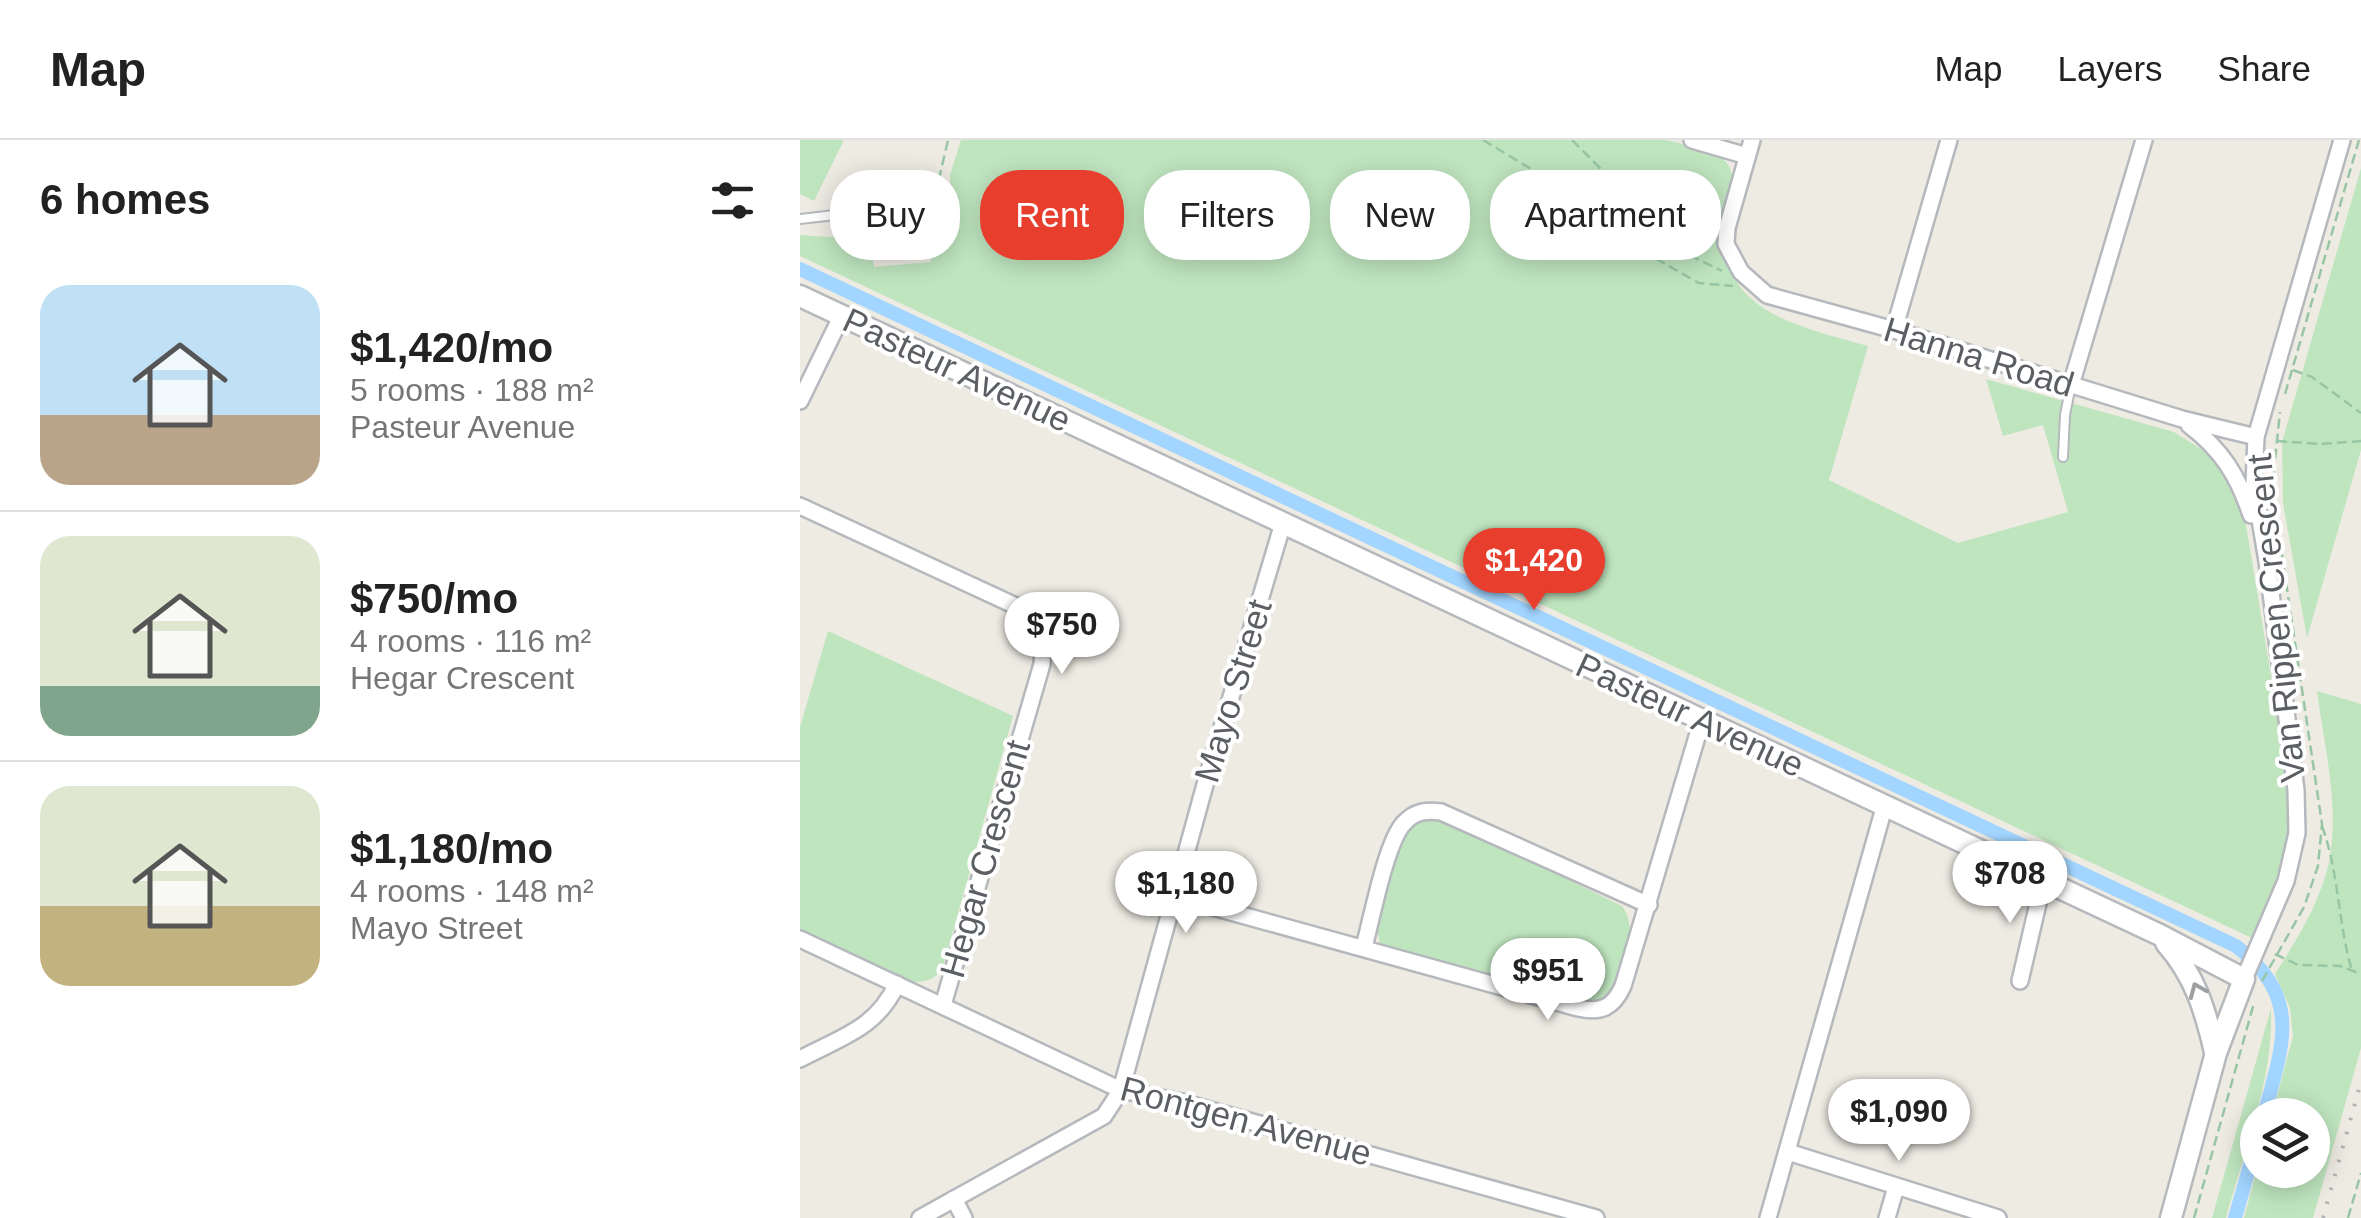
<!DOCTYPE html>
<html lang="en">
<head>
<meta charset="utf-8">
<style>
  :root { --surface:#fff; --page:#f6f6f6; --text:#222; --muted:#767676; --line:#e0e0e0; --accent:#e83e2e }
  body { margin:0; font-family:Helvetica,sans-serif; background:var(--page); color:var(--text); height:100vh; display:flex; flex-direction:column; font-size:38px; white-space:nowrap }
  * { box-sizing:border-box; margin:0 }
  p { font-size:32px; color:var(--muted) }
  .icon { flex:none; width:55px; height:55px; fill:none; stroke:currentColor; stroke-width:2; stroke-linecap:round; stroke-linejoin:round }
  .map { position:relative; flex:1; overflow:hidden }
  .side { display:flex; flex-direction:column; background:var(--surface); width:800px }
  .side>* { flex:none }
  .banner { position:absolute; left:30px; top:30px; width:950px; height:90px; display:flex; gap:20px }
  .fabs { position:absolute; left:1440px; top:958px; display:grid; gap:20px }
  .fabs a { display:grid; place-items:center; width:90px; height:90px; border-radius:50%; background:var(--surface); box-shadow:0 5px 25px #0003; font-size:50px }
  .price { position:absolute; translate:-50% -85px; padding:0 22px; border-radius:35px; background:#fff; color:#222; font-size:32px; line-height:65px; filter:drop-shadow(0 2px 5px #0008) }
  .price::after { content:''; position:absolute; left:50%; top:60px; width:30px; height:22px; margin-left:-15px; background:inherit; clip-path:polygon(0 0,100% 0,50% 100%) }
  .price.on { background:var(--accent); color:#fff }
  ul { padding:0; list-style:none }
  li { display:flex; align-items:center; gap:30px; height:250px; padding:0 40px }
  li+li { border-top:2px solid var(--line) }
  li span { display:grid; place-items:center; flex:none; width:280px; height:200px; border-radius:30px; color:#555 }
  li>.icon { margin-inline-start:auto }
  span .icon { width:120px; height:120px; fill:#fffc; stroke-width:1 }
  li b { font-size:42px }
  h2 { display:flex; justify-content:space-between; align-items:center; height:120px; padding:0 40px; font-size:42px }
  .tag { padding:0 35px; border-radius:40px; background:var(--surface); box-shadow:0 5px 25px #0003; font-size:35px; line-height:90px }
  .tag.on { background:var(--accent); color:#fff }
  header { display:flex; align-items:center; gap:60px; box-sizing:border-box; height:140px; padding:0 50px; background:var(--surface); border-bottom:2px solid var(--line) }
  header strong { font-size:48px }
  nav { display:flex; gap:55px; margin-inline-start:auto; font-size:35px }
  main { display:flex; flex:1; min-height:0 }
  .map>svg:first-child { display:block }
  .green { fill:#bfe5bf }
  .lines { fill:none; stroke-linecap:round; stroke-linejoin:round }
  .canal { stroke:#a2d5ff; stroke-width:14 }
  .service-casing { stroke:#b5b8bd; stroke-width:12 }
  .minor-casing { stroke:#b5b8bd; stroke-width:20 }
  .tertiary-casing { stroke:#b5b8bd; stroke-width:25 }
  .path { stroke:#98c6a5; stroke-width:2.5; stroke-dasharray:10 5; stroke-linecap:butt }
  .service { stroke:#fff; stroke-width:8 }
  .minor { stroke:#fff; stroke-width:15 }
  .tertiary { stroke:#fff; stroke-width:20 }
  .rail { stroke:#b2b3b3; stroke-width:4; stroke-dasharray:2.5 12; stroke-linecap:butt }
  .oneway { stroke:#9d9fa1 }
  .labels { text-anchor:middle; stroke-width:8; stroke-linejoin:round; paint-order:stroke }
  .street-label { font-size:35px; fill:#5b5f63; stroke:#fff }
</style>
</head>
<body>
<header>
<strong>Map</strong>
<nav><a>Map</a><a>Layers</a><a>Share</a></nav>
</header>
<main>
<section class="side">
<h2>6 homes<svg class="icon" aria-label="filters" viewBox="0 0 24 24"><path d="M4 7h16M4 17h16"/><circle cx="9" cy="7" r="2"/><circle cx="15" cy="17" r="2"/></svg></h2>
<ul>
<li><span style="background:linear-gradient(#bfe0f5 65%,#b9a48a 0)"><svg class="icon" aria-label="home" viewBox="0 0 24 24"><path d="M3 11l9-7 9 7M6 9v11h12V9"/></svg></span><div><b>$1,420/mo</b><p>5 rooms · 188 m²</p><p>Pasteur Avenue</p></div></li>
<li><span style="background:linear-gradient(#dfe7d0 75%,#7fa58c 0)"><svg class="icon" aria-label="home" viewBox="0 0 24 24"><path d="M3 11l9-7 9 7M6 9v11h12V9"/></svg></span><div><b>$750/mo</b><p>4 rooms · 116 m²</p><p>Hegar Crescent</p></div></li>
<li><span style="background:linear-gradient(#dfe7d0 60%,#c2b280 0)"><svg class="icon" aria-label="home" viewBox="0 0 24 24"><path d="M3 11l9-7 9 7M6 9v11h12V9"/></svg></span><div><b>$1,180/mo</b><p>4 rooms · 148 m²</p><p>Mayo Street</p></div></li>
</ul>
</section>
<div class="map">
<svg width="1561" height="1078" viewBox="0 0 1561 1078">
  <rect width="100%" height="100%" fill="#eeebe3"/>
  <g class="green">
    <path d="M0,0h44l-30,61 -14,-7z"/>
    <path d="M161,0h705c18,5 53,8 63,26 9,16 0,44 -2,61 -12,85 78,101 141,119l-39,134 129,63 110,-31 -25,-87 -40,11 -17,-57 188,53 27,17 22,19 22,51 47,283c-1,58 -11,86 -38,137l-1454,-683v-21l30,2 39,-3 5,33 57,-5v-16h14l6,-30 -1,-41z"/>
    <path d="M1561,28v282l-54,188 -24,-135 -1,-61z"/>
    <path d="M28,491l185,85 -69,248c-8,16 -16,18 -34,18l-110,-51v-204z"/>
    <path d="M1517,551l44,13v344l-48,170h-69l13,-49 55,1v-55h-40l21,-79 -3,-28 -15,-34c22,-35 45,-71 54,-112 11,-56 -5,-116 -12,-171z"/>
    <path d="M620,677l24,2 178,87c18,24 0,61 -7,88l-21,12 -206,-56 -8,-7 -4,-15 28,-97z"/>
    <path d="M1471,868c3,70 -27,143 -45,210h-14z"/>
  </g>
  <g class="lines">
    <g class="canal">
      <path d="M0,129l1436,677c67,52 47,98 28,169"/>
      <path d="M1435,1078l23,-81"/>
    </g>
    <g class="service-casing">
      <g id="service">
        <path d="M0,79l52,-6"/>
        <path d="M1263,317l2,-42 6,-30"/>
      </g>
    </g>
    <g class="minor-casing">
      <g id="minor">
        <path d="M892,0l55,16"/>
        <path d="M952,0l-25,88 -1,16 15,28 26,23 127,35 288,89 74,18"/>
        <path d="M1094,190l55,-190"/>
        <path d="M1271,245l73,-245"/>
        <path d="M0,261l42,-86"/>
        <path d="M1389,285c33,25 49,51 62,90"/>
        <path d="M0,366l229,106 15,21 -2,31 -99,341"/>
        <path d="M373,756l405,112c23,5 35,0 45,-22l79,-266"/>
        <path d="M0,799l321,151 60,12 415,116"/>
        <path d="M564,807c8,-29 22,-105 40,-124 11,-12 23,-13 37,-11l208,93"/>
        <path d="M1444,839l42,-98 11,-48 -1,-43 -29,-229 -13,-77 2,-47 86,-297"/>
        <path d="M1220,841l23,-99"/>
        <path d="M0,919c41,-22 76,-30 97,-75"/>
        <path d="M988,1012l210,66"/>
        <path d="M154,1059l10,19"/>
        <path d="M120,1078l184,-102 17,-26 85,-309 77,-258"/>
        <path d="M968,1078l116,-410"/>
        <path d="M1087,1078l9,-31"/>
      </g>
    </g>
    <g class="tertiary-casing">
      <g id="tertiary">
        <path d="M0,156l1360,639 84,44 -28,74 -45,165"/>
        <path d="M1366,803c29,33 39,66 49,109"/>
      </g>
    </g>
    <g class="path">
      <path d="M683,0l68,41 100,75 48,27 34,3"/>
      <path d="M772,0l113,113 37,18"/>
      <path d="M132,69l16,-69"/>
      <path d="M1493,230l19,7 49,36"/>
      <path d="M1485,254l74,-254"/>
      <path d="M1477,301l43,3 41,-3"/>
      <path d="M1522,686c17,47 16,97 30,145"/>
      <path d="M1475,814l23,11 42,1 21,8"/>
      <path d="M1462,841l42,-74 14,-41 4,-42 -50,-336 8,-76"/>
      <path d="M1394,1078l60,-215"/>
      <path d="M1548,1078l13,-45"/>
    </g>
    <use href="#service" class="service"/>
    <use href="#minor" class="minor"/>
    <use href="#tertiary" class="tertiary"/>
    <path class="rail" d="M1523,1078l38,-136"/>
  </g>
  <defs><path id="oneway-chevron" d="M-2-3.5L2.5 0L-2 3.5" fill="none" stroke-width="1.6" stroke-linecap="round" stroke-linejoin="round" transform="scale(2.5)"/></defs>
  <use class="oneway" href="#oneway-chevron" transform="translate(1397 850) rotate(-113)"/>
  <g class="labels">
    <g class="street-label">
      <text transform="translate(1179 217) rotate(17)" y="12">Hanna Road</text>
      <text transform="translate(157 230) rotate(25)" y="12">Pasteur Avenue</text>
      <text transform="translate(1476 478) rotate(-96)" y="12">Van Rippen Crescent</text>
      <text transform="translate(433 551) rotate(-73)" y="12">Mayo Street</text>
      <text transform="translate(890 575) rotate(25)" y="12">Pasteur Avenue</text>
      <text transform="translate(185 719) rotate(-74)" y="12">Hegar Crescent</text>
      <text transform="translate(446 981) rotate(15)" y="12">Rontgen Avenue</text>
    </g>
  </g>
</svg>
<div class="fabs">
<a><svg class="icon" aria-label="layers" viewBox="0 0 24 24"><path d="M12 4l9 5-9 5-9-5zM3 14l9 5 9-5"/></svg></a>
</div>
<b class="price on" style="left:734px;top:473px">$1,420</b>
<b class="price" style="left:262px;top:537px">$750</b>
<b class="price" style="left:1210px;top:786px">$708</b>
<b class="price" style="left:386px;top:796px">$1,180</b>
<b class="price" style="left:748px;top:883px">$951</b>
<b class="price" style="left:1099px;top:1024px">$1,090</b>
<div class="banner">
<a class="tag">Buy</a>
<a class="tag on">Rent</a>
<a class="tag">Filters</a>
<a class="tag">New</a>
<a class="tag">Apartment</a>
</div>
</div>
</main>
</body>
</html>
